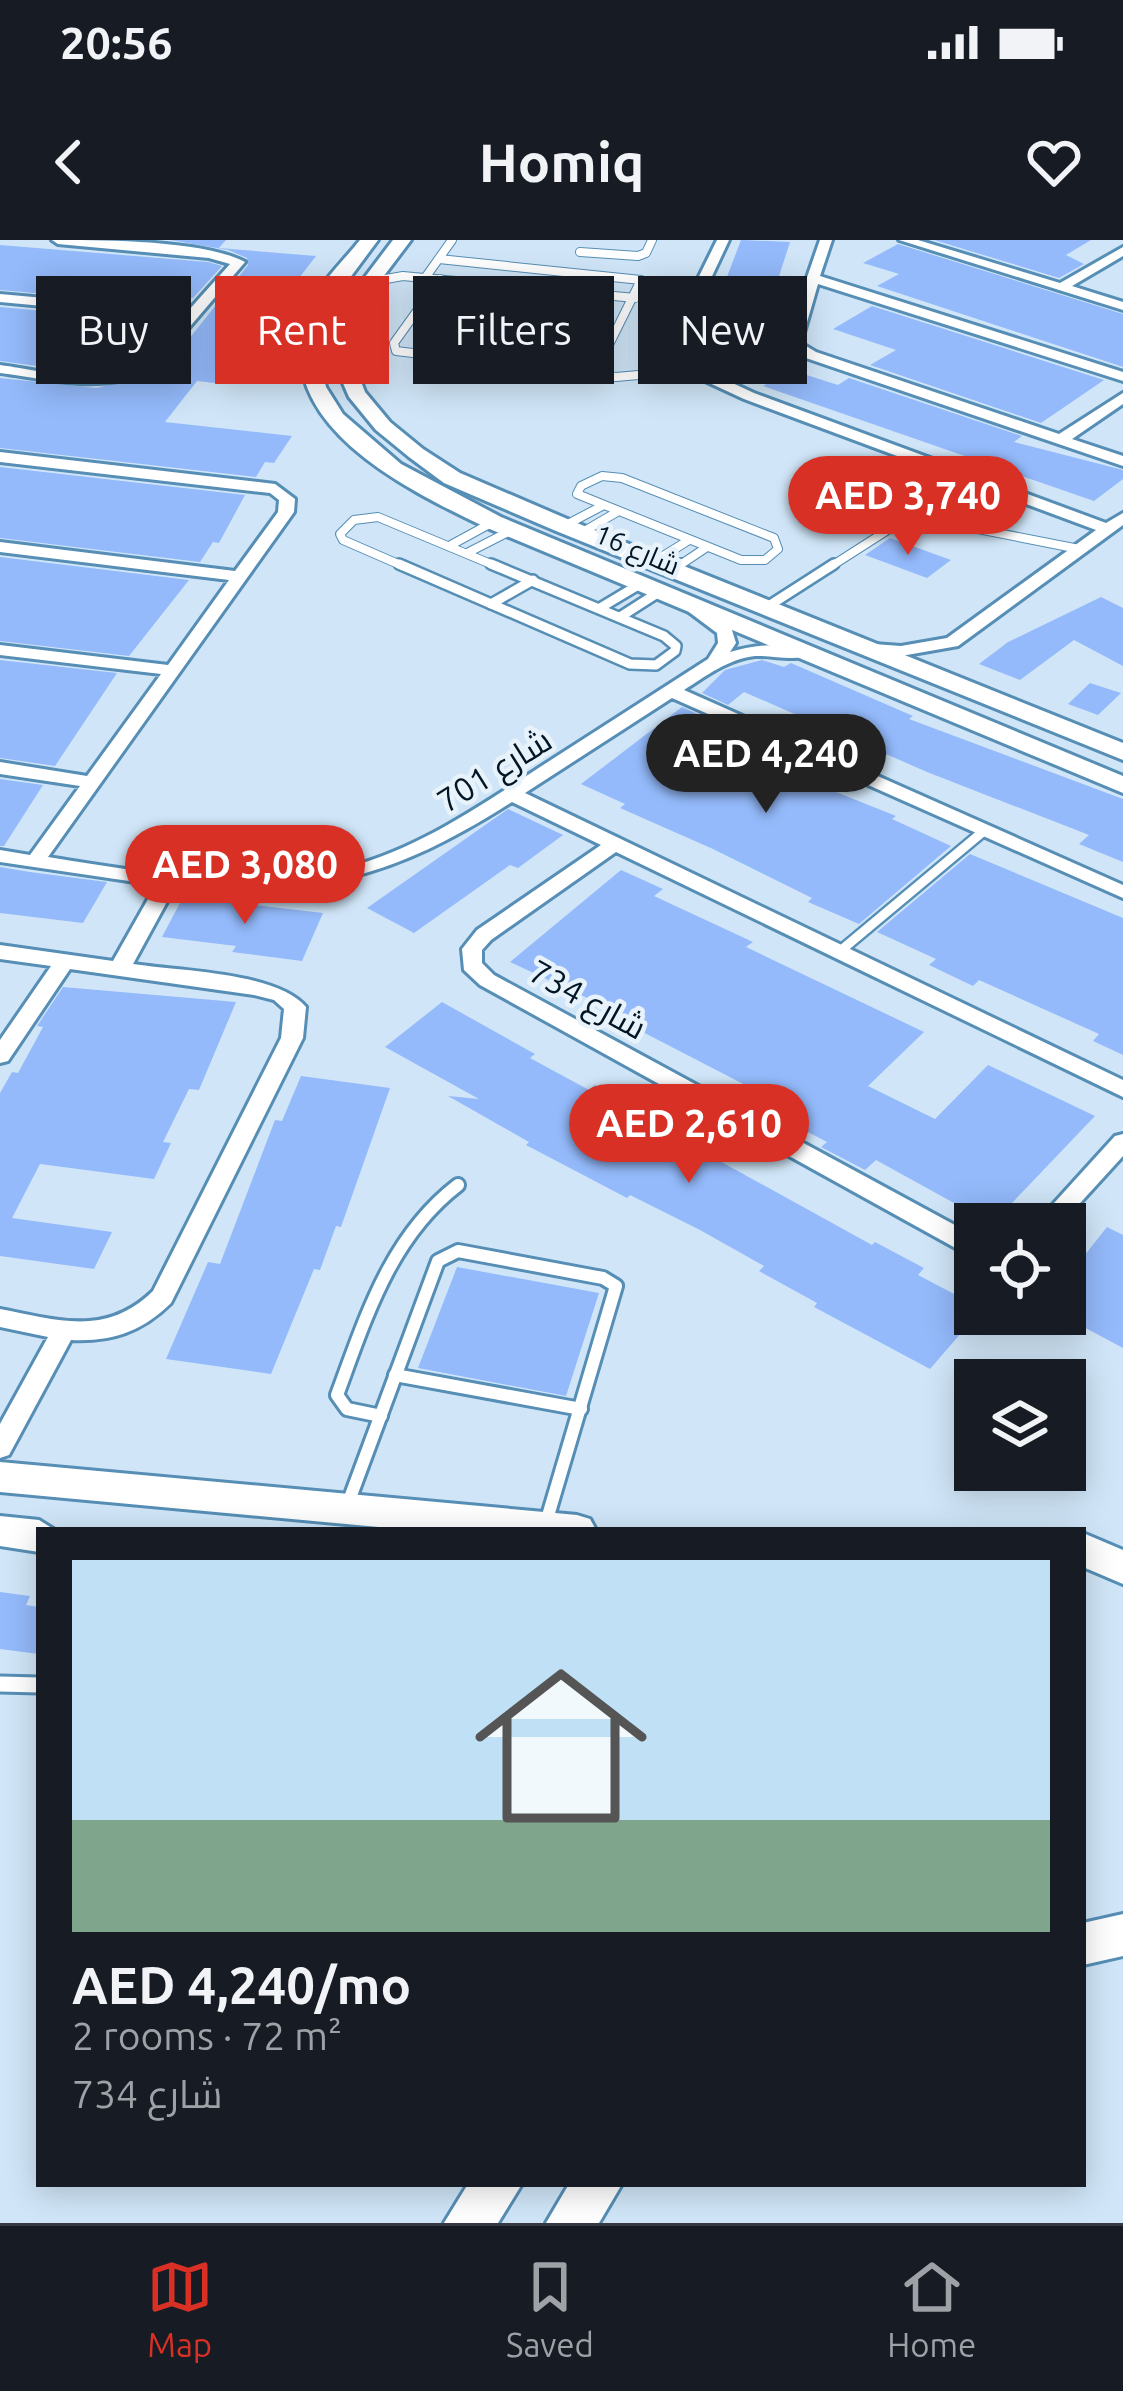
<!DOCTYPE html>
<html lang="en">
<head>
<meta charset="utf-8">
<style>
  :root { --surface:#171b24; --page:#20242c; --text:#f1f3f6; --muted:#9ea1a6; --line:#363941; --accent:#d93025 }
  body { margin:0; font-family:Ubuntu,Cairo,sans-serif; background:var(--page); color:var(--text); height:100vh; display:flex; flex-direction:column; font-size:45px; white-space:nowrap }
  * { box-sizing:border-box; margin:0 }
  p { font-size:39px; color:var(--muted) }
  .icon { flex:none; width:66px; height:66px; fill:none; stroke:currentColor; stroke-width:2; stroke-linecap:round; stroke-linejoin:round }
  .map { position:relative; flex:1; overflow:hidden }
  .drawer { position:absolute; left:36px; top:1287px; width:1050px; height:660px; display:flex; flex-direction:column; background:var(--surface); border-radius:0px; box-shadow:0 6px 30px #0003 }
  .drawer>* { flex:none }
  .banner { position:absolute; left:36px; top:36px; width:1053px; height:108px; display:flex; gap:24px }
  .fabs { position:absolute; left:954px; top:963px; display:grid; gap:24px }
  .fabs a { display:grid; place-items:center; width:132px; height:132px; border-radius:0px; background:var(--surface); box-shadow:0 6px 30px #0003; font-size:60px }
  .price { position:absolute; translate:-50% -102px; padding:0 27px; border-radius:42px; background:var(--accent); color:#fff; font-size:39px; line-height:78px; filter:drop-shadow(0 3px 6px #0008) }
  .price::after { content:''; position:absolute; left:50%; top:72px; width:36px; height:27px; margin-left:-18px; background:inherit; clip-path:polygon(0 0,100% 0,50% 100%) }
  .price.current { background:#222; color:#fff }
  ul { padding:0; list-style:none }
  li { display:grid; align-content:center; gap:24px; height:636px; padding:0 36px }
  li+li { border-top:3px solid var(--line) }
  li span { display:grid; place-items:center; height:372px; border-radius:0px; color:#555 }
  li>.icon { margin-inline-start:auto }
  span .icon { width:216px; height:216px; fill:#fffc; stroke-width:1 }
  li b { font-size:51px }
  .chip { padding:0 42px; border-radius:0px; background:var(--surface); box-shadow:0 6px 30px #0003; font-size:42px; line-height:108px }
  .chip.current { background:var(--accent); color:#fff }
  .status { display:flex; justify-content:space-between; align-items:center; height:84px; padding:0 60px; background:var(--surface); direction:ltr }
  .status svg { height:33px; fill:currentColor }
  header { display:flex; justify-content:space-between; align-items:center; height:156px; padding:0 36px; background:var(--surface); font-size:54px; font-weight:700 }
  .tab-bar { display:flex; justify-content:space-around; align-items:center; height:168px; border-top:3px solid var(--line); background:var(--surface); font-size:33px; color:var(--muted) }
  .tab-bar a { display:grid; justify-items:center; gap:6px }
  .tab-bar .current { color:var(--accent) }
  .map>svg:first-child { display:block }
  .building { fill:#94bafb }
  .lines { fill:none; stroke-linecap:round; stroke-linejoin:round }
  .lane-far3-casing { stroke:#568eb5; stroke-width:10 }
  .lane-far2-casing { stroke:#568eb5; stroke-width:14 }
  .lane-far1-casing { stroke:#568eb5; stroke-width:18 }
  .lane-casing { stroke:#568eb5; stroke-width:21 }
  .street-casing { stroke:#568eb5; stroke-width:6 }
  .secondary-casing { stroke:#568eb5; stroke-width:6 }
  .lane-far3 { stroke:#fff; stroke-width:8 }
  .lane-far2 { stroke:#fff; stroke-width:9 }
  .lane-far1 { stroke:#fff; stroke-width:12 }
  .lane { stroke:#fff; stroke-width:15 }
  .street { fill:#fff; fill-rule:evenodd }
  .secondary { fill:#fff; fill-rule:evenodd }
  .labels { text-anchor:middle; stroke-width:9; stroke-linejoin:round; paint-order:stroke }
  .far-street-label { font-size:27px; fill:#011524; stroke:#e7f2fb }
  .street-label { font-size:33px; fill:#011524; stroke:#e7f2fb }
</style>
</head>
<body>
<div class="status"><b>20:56</b><svg viewBox="0 0 49 12"><path d="M0 12V9h3v3zM5 12V6h3v6zM10 12V3h3v9zM15 12V0h3v12zM26 1h20v11H26zM47 4h2v5h-2z"/></svg></div>
<header><svg class="icon" aria-label="back" viewBox="0 0 24 24"><path d="M15 5l-7 7 7 7"/></svg>Homiq<svg class="icon" aria-label="heart" viewBox="0 0 24 24"><path d="M12 20l-8-8c-3-5 5-10 8-4 3-6 11-1 8 4z"/></svg></header>
<div class="map">
<svg width="1123" height="1983" viewBox="0 0 1123 1983">
  <rect width="100%" height="100%" fill="#d0e6f8"/>
  <g class="building">
    <path d="M170,0h56l-7,8 97,8 -87,113 -15,14 -17,-2 -32,41 127,14 -18,27 -9,-1 -9,15 -256,-29v-70l96,10 58,-13 30,-30 64,-80 -1,-7 -19,-8z"/>
    <path d="M741,0l49,2 -26,81 -53,-4z"/>
    <path d="M934,0h157l-25,15 18,9 -25,14z"/>
    <path d="M898,4l225,70v53l-246,-81 22,-12 -36,-11z"/>
    <path d="M0,5l208,17 14,4 -29,32 -26,-2 -7,8 -160,-14z"/>
    <path d="M872,66l232,74 -63,43 -171,-58 26,-15 -63,-21z"/>
    <path d="M0,67l146,13 -17,20 28,3 -17,16 -28,12h-38l-74,-10z"/>
    <path d="M791,130l47,15 11,-7 173,58 -8,6 109,28v9l-29,22 -331,-115z"/>
    <path d="M0,227l245,28 -26,48 -6,-1 -13,20 -200,-24z"/>
    <path d="M890,298l61,22 -24,18 -62,-23z"/>
    <path d="M0,317l189,23 -60,76 -129,-15z"/>
    <path d="M1101,357l22,11v58l-49,-26 -54,40 -41,-16 29,-22z"/>
    <path d="M0,420l117,13 -62,93 -55,-8z"/>
    <path d="M762,420l22,7 7,-4 122,53 -4,3 214,80v63l-44,-18 10,-9 -162,-63 -183,-80 -16,13 -26,-12 23,-23z"/>
    <path d="M1090,443l31,10 -23,22 -30,-11z"/>
    <path d="M682,467l26,12 -7,5 101,48 -6,4 100,40 -4,3 59,27 -92,78 -51,-22 4,-4 -99,-49 -93,-41 5,-4 -44,-20z"/>
    <path d="M0,539l43,6 -39,61h-4z"/>
    <path d="M508,569l55,26 -45,33 -8,-3 -96,68 -47,-25z"/>
    <path d="M970,614l153,64v137l-30,-14 6,-7 -120,-54 -6,6 -44,-21 7,-6 -59,-27z"/>
    <path d="M0,627l30,5 77,10 -24,41 -83,-10z"/>
    <path d="M621,630l42,19 -9,7 99,46 -7,5 178,85 -56,54 67,33 53,-54 107,51 -103,108 -116,-64 -11,10 -44,-23 6,-5 -63,-33 10,-9 -168,-87 5,-4 -101,-47z"/>
    <path d="M183,657l80,9 60,7 -21,48 -70,-9 4,-6 -74,-9z"/>
    <path d="M63,747l173,15 -37,88 -10,-1 -26,53 8,1 -17,36 -114,-15 -28,54 100,14 -18,37 -94,-13v-163l12,-21 6,1 25,-46 -6,-1z"/>
    <path d="M442,762l93,52 -5,4 59,32 6,-5 45,23 -4,4 51,31 185,102 3,-3 49,26 -6,7 57,30v12l-45,52 -116,-62 3,-4 -58,-32 5,-5 -64,-36 -70,-35 -3,3 -101,-53 3,-3 -81,-46 31,3 -94,-52z"/>
    <path d="M301,836l89,12 -49,139 -5,-1 -16,44 -6,-1 -43,105 -105,-15 42,-97 12,2 55,-144 7,1z"/>
    <path d="M1107,987l16,8v113l-58,-31v-37z"/>
    <path d="M457,1027l142,26 -33,103 -148,-28z"/>
    <path d="M0,1352l30,4 -4,9 13,2v47l-39,-5z"/>
  </g>
  <g class="lines">
    <g class="lane-far3-casing">
      <g id="lane-far3">
        <path d="M580,12l58,4 8,-3 6,-13"/>
        <path d="M439,19l202,21 -47,95"/>
        <path d="M425,38l27,-38"/>
        <path d="M440,39l-46,64 2,8 220,26 67,-6 21,4"/>
        <path d="M369,42l34,-6 232,22"/>
        <path d="M602,236l20,2 152,60 4,11 -13,11h-24l-164,-66 4,-8z"/>
        <path d="M564,286l38,-20"/>
        <path d="M581,293l36,-21"/>
        <path d="M451,305l42,-23"/>
        <path d="M469,312l43,-22"/>
        <path d="M652,323l37,-23"/>
        <path d="M405,327l-62,-27 -3,-6 14,-14 24,-3 120,50"/>
        <path d="M677,327l30,-20"/>
        <path d="M830,327l75,-48 17,-1 157,31"/>
      </g>
    </g>
    <g class="lane-far2-casing">
      <g id="lane-far2">
        <path d="M399,324l231,100 26,1 19,-14 1,-5 -12,-10 -173,-72"/>
        <path d="M671,331l10,-7"/>
        <path d="M491,364l42,-24"/>
        <path d="M767,367l67,-43"/>
        <path d="M600,368l40,-24"/>
        <path d="M620,377l39,-25"/>
        <path d="M839,712l146,-122"/>
      </g>
    </g>
    <g class="lane-far1-casing">
      <g id="lane-far1">
        <path d="M395,1135l186,34"/>
        <path d="M381,1176l-34,-7 -10,-14c29,-78 53,-158 121,-210"/>
        <path d="M347,1266l91,-245 20,-10 145,27 13,8 -71,240"/>
      </g>
    </g>
    <g class="lane-casing">
      <path id="lane" d="M0,1444l39,1"/>
    </g>
    <g class="street-casing">
      <g id="street">
        <path d="M52,0c49,0 152,0 193,22l-93,109c-50,22 -100,9 -152,2v-8c38,5 112,24 143,-2 15,-11 27,-30 39,-44l-182,-17v-8l188,17 42,-47 -21,-6 -151,-14z"/>
        <path d="M717,0h12l-39,83 -2,30 25,21 41,19 352,130 17,-10v12l-165,121 -57,10 -41,-5v-8l41,3 46,-8 149,-108 -352,-131 -41,-19 -29,-26 2,-31z"/>
        <path d="M820,0h12l-12,36 303,96v9l-305,-97 -17,59 15,9 243,82 64,-41v11l-51,35 51,17v10l-317,-108 -16,-10 -4,-10z"/>
        <path d="M899,0h19l142,43 63,-36v9l-51,30 51,16v8z"/>
        <path d="M0,212l275,32 20,15 -1,13 -246,345c94,15 191,33 284,14 77,-16 140,-60 205,-102 57,-37 114,-73 171,-110l10,-16 -1,-10 -28,-21 -2,-4 8,-5 36,24 5,16 -6,9c23,-7 61,-12 82,1 -16,10 -38,2 -57,3 -27,3 -49,20 -71,34l439,195v13l-451,-200 -147,95 598,287v17l-507,-245 -125,88 -9,10v13l12,12 481,261v18l-14,-3 -481,-266 -16,-15 -2,-21 15,-19 124,-85 -89,-43c-119,76 -196,95 -337,85l-42,77c45,7 144,8 173,43l-3,31 -132,265c-29,29 -60,39 -100,37l-62,115 -9,3v-34l48,-87 -48,-10v-18c58,11 106,28 153,-18l128,-253 3,-29 -10,-9 -20,-5 -184,-26 -62,92 -8,2v-23l51,-74 -51,-7v-14l113,16 43,-76 -156,-23v-12l30,5 50,-69 -80,-12v-12l87,14 74,-102 -161,-19v-10l168,20 61,-85 -229,-28v-10l235,29 43,-59 1,-12 -9,-7 -270,-31z"/>
        <path d="M1123,894v22l-62,68h-26l80,-88z"/>
      </g>
    </g>
    <g class="secondary-casing">
      <g id="secondary">
        <path d="M360,0h18l-49,66 -11,47 8,34 17,27 58,50 100,53 622,259v17l-638,-266c-79,-38 -215,-103 -179,-212 9,-28 36,-52 54,-75z"/>
        <path d="M393,0h18l-53,70 -8,43 15,39 25,30 33,27 37,24 112,48 551,222v17l-567,-229 -112,-48 -35,-26 -33,-27 -27,-33 -19,-44 10,-43z"/>
        <path d="M0,1222l577,53 13,4 6,11h-185l-411,-38z"/>
        <path d="M0,1276l39,4 16,10h-16v22l-39,-6z"/>
        <path d="M1083,1293l40,17v34l-40,-17z"/>
        <path d="M1123,1674v42l-40,9v-42z"/>
        <path d="M468,1944h54l-24,39h-54z"/>
        <path d="M569,1944h53l-23,39h-53z"/>
      </g>
    </g>
    <use href="#lane-far3" class="lane-far3"/>
    <use href="#lane-far2" class="lane-far2"/>
    <use href="#lane-far1" class="lane-far1"/>
    <use href="#lane" class="lane"/>
    <use href="#street" class="street"/>
    <use href="#secondary" class="secondary"/>
  </g>
  <g class="labels">
    <g class="far-street-label">
      <text transform="translate(637 310) rotate(23)" y="9">شارع 16</text>
    </g>
    <g class="street-label">
      <text transform="translate(494 530) rotate(-32)" y="12">شارع 701</text>
      <text transform="translate(588 759) rotate(29)" y="12">شارع 734</text>
    </g>
  </g>
</svg>
<div class="fabs">
<a><svg class="icon" aria-label="locate" viewBox="0 0 24 24"><circle cx="12" cy="12" r="6"/><path d="M12 2v4M12 18v4M2 12h4M18 12h4"/></svg></a>
<a><svg class="icon" aria-label="layers" viewBox="0 0 24 24"><path d="M12 4l9 5-9 5-9-5zM3 14l9 5 9-5"/></svg></a>
</div>
<b class="price" style="left:908px;top:318px">AED 3,740</b>
<b class="price current" style="left:766px;top:576px">AED 4,240</b>
<b class="price" style="left:245px;top:687px">AED 3,080</b>
<b class="price" style="left:689px;top:946px">AED 2,610</b>
<div class="banner">
<a class="chip">Buy</a>
<a class="chip current">Rent</a>
<a class="chip">Filters</a>
<a class="chip">New</a>
</div>
<section class="drawer">
<ul>
<li><span style="background:linear-gradient(#bfe0f5 70%,#7fa58c 0)"><svg class="icon" aria-label="home" viewBox="0 0 24 24"><path d="M3 11l9-7 9 7M6 9v11h12V9"/></svg></span><div><b>AED 4,240/mo</b><p>2 rooms · 72 m²</p><p>شارع 734</p></div></li>
</ul>
</section>
</div>
<nav class="tab-bar">
<a class="current"><svg class="icon" aria-label="map" viewBox="0 0 24 24"><path d="M3 6l6-2 6 2 6-2v14l-6 2-6-2-6 2zM9 4v14M15 6v14"/></svg>Map</a>
<a><svg class="icon" aria-label="saved" viewBox="0 0 24 24"><path d="M7 4h10v16l-5-4-5 4z"/></svg>Saved</a>
<a><svg class="icon" aria-label="home" viewBox="0 0 24 24"><path d="M3 11l9-7 9 7M6 9v11h12V9"/></svg>Home</a>
</nav>
</body>
</html>
